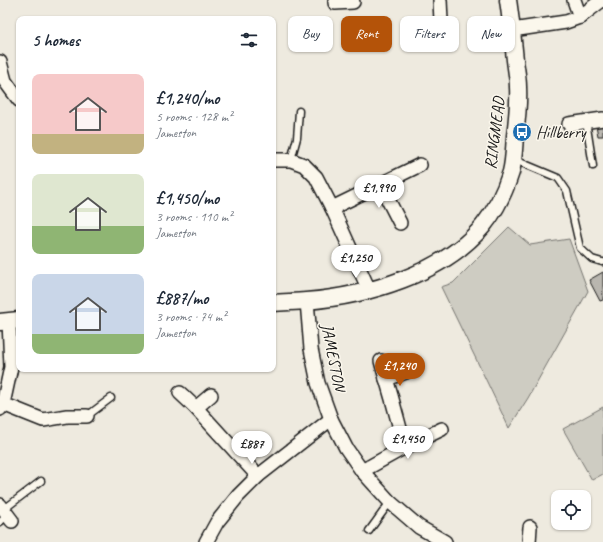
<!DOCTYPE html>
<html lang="en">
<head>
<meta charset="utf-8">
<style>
  :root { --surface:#fff; --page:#f2f2f3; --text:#1f2937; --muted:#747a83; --accent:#b45309 }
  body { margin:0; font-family:Caveat,sans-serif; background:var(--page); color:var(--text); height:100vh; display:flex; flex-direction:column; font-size:15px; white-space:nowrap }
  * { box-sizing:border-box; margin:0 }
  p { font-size:13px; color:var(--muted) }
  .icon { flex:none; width:22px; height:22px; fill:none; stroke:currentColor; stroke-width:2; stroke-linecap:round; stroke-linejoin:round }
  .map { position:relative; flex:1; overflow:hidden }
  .drawer { position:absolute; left:16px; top:16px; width:260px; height:356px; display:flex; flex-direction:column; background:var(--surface); border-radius:8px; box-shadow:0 1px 3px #0004 }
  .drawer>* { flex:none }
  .top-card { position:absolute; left:288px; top:16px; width:255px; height:36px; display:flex; gap:8px }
  .buttons { position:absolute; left:551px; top:490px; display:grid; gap:8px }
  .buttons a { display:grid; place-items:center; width:40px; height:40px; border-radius:8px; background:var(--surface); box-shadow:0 1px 3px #0004; font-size:20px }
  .price { position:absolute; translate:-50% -34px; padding:0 9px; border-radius:14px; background:#fff; color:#222; font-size:13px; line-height:26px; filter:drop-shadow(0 1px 2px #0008) }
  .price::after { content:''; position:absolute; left:50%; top:24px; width:12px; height:9px; margin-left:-6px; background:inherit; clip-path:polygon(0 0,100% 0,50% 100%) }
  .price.on { background:var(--accent); color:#fff }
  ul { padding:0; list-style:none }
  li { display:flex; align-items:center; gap:12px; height:100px; padding:0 16px }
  li span { display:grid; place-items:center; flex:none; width:112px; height:80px; border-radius:8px; color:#555 }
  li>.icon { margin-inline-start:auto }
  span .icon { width:48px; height:48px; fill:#fffc; stroke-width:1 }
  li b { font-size:17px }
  h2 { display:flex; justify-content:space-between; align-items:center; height:48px; padding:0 16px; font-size:17px }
  .chip { padding:0 14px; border-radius:8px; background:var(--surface); box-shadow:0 1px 3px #0004; font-size:14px; line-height:36px }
  .chip.on { background:var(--accent); color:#fff }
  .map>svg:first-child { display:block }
  .green { fill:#ceccc2; stroke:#75746f }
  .building { fill:#b9b6af; stroke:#1c1c1c }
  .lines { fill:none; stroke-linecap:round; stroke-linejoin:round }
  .service-casing { stroke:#1c1c1c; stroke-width:9 }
  .minor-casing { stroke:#1c1c1c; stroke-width:16 }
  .tertiary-casing { stroke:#1c1c1c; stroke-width:19 }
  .service { stroke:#fbf7ec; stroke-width:6 }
  .minor { stroke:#fbf7ec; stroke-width:13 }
  .tertiary { stroke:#fbf7ec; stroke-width:16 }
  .labels { text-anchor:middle; stroke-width:3; stroke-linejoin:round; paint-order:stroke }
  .poi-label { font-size:17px; fill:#1c1c1c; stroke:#fbf7ec; text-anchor:start }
  .street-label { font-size:17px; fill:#1c1c1c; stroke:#fbf7ec }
</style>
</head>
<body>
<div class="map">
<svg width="603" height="542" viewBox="0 0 603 542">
  <rect width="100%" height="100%" fill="#eeeadf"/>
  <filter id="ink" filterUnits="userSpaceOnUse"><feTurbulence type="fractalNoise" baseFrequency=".025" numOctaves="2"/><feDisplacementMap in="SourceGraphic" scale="8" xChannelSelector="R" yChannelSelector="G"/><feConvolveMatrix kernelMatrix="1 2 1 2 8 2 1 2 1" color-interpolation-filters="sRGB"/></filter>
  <g filter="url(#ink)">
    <g class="green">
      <path d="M509,227l21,18 39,-6 19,52 -60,107 -19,30 -33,-69 -35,-72 12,-4z"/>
      <path d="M603,407v67l-11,6 -29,-51z"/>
    </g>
    <g class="building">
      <path d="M596,125h7v11h-5z"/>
      <path d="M603,272v28l-3,1 -11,-21z"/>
    </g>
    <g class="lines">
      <g class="service-casing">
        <g id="service">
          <path d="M586,121l7,45"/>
          <path d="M291,160l6,-22 2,-27"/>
          <path d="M515,160l43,18 9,13 13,57 12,11 10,3h1"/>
          <path d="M87,416l24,-18"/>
          <path d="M3,510l38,-29"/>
          <path d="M0,522l8,-7"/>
          <path d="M369,531l21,-29"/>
        </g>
      </g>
      <g class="minor-casing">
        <g id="minor">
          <path d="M335,0v3l18,-1"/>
          <path d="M440,0l1,21"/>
          <path d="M574,0l6,17"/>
          <path d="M512,30l54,-8 14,-5 22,-17"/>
          <path d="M0,62l5,19 14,19"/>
          <path d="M569,124l34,-5"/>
          <path d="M273,160h18l13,5 12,12 16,31 37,82"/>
          <path d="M380,184l20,39"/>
          <path d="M332,208l88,-43"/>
          <path d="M307,301l4,48 7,34 13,36 15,29 16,23 28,31 29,25 26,15"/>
          <path d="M381,361l11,38 13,48"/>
          <path d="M386,379l20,-7"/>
          <path d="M180,393l16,15 62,68"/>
          <path d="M3,404l40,16 24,-4h20"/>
          <path d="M196,408l15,-13"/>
          <path d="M0,409l3,-5 8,-37 -2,-46"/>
          <path d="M362,471l43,-24 37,-18"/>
          <path d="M0,505l12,16"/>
          <path d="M206,542l11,-20 21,-26 20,-20 73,-57"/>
          <path d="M529,542l1,-15"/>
        </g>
      </g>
      <g class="tertiary-casing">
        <g id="tertiary">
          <path d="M273,303c11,-1 22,-1 33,-2 61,-5 137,-27 177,-75 13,-16 22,-35 28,-54 3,-12 3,-24 4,-36 2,-16 4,-33 3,-49 0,-9 -2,-18 -3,-27 -2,-20 -4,-40 -7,-60"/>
          <path d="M0,322l19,-2"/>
        </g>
      </g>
      <use href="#service" class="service"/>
      <use href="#minor" class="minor"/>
      <use href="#tertiary" class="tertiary"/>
    </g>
  </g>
  <defs>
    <g id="bus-disc" transform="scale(1)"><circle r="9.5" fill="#1f6fb2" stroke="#fbf7ec"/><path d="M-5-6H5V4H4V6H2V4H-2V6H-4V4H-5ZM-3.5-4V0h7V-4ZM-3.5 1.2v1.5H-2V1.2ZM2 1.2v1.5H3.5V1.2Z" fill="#fff"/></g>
  </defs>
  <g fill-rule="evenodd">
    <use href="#bus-disc" x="522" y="132"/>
  </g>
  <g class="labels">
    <g class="poi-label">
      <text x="536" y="138">Hillberry</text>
    </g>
    <g class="street-label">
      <text transform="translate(494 133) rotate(-83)" y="6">RINGMEAD</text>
      <text transform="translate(334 357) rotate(79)" y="6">JAMESTON</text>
    </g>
  </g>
</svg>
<div class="buttons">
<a><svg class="icon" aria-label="locate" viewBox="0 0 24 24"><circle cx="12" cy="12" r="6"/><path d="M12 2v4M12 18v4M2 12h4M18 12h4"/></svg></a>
</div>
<b class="price" style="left:379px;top:209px">£1,990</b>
<b class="price" style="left:356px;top:279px">£1,250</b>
<b class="price on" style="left:400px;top:387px">£1,240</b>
<b class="price" style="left:408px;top:460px">£1,450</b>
<b class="price" style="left:252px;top:465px">£887</b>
<div class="top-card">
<a class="chip">Buy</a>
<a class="chip on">Rent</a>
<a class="chip">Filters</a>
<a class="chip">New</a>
</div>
<section class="drawer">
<h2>5 homes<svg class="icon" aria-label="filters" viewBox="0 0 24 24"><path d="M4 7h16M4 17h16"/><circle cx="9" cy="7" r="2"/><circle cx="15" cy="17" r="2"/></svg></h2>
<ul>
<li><span style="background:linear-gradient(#f6c9c9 75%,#c2b280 0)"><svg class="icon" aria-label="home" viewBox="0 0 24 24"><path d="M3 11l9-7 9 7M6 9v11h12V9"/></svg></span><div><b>£1,240/mo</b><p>5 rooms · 128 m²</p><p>Jameston</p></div></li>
<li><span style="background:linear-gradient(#dfe7d0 65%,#8fb573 0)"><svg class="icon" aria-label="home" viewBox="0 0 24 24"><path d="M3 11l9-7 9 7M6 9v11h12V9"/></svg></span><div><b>£1,450/mo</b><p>3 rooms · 110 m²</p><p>Jameston</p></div></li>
<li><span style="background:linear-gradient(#c9d6e8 75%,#8fb573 0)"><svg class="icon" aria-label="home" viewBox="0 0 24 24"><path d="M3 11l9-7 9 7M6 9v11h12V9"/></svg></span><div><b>£887/mo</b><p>3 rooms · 74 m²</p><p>Jameston</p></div></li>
</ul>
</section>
</div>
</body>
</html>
